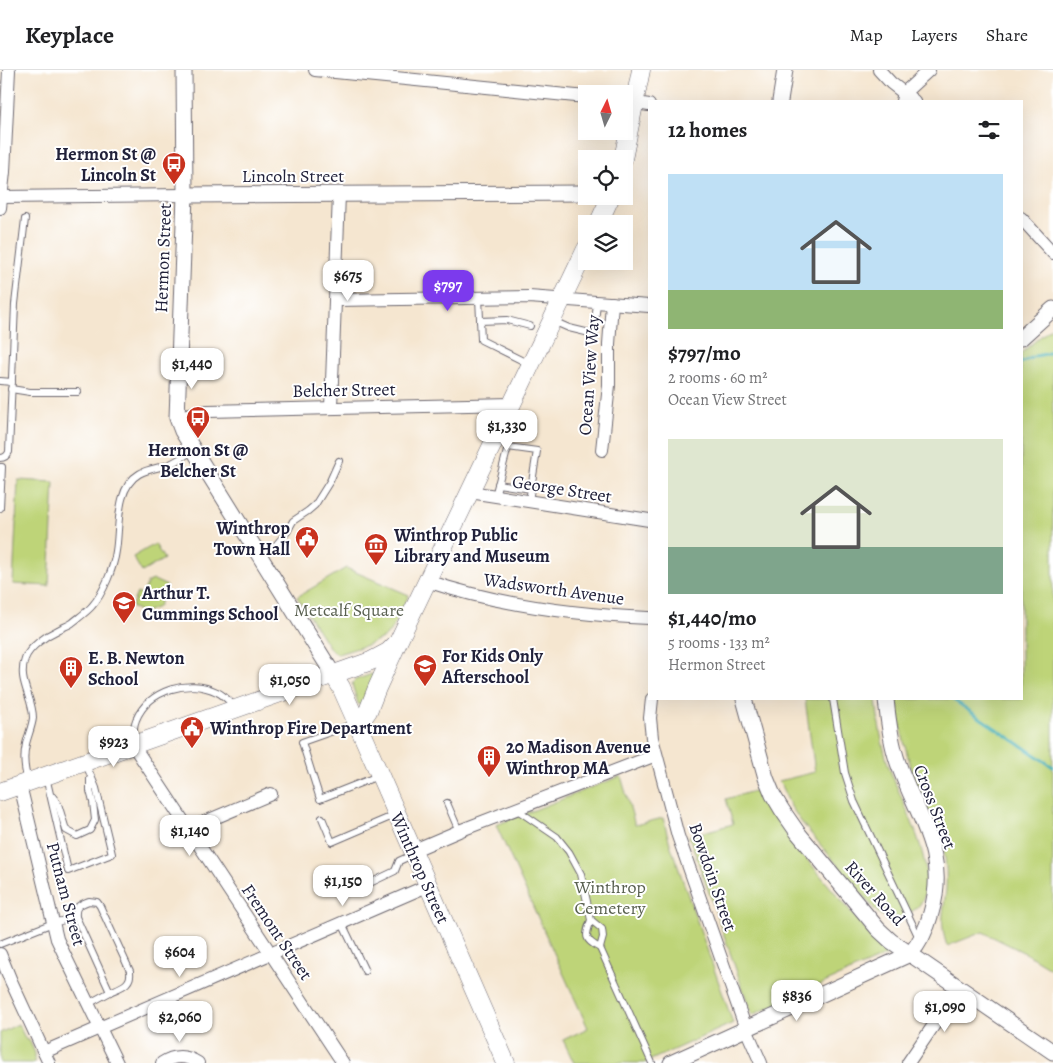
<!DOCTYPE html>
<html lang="en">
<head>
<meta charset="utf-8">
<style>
  :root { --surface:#fff; --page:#f6f6f6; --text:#202124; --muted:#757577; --line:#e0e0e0; --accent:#7c3aed }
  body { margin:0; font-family:Alegreya,serif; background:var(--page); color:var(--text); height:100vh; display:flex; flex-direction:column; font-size:19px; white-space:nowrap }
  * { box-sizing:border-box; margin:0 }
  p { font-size:16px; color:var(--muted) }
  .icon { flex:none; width:28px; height:28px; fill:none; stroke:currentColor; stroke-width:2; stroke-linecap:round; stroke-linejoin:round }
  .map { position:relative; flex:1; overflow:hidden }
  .details { position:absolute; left:648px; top:30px; width:375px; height:600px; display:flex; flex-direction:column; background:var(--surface); border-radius:0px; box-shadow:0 5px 20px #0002 }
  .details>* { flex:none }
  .needle { width:32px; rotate:5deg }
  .controls { position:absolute; left:578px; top:15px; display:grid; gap:10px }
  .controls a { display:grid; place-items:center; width:55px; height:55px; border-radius:0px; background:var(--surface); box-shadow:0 5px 20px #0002; font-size:25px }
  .price { position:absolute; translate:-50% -42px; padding:0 11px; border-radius:10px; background:#fff; color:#222; font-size:16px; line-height:32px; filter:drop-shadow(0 1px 2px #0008) }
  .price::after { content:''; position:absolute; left:50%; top:30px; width:15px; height:11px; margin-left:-8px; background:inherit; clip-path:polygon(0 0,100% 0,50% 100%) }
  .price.active { background:var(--accent); color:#fff }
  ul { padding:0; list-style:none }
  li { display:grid; align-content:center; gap:10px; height:265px; padding:0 20px }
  li span { display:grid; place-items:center; height:155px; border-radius:0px; color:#555 }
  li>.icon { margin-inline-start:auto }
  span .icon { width:90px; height:90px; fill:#fffc; stroke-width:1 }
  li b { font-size:21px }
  h2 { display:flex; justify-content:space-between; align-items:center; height:60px; padding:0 20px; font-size:21px }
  header { display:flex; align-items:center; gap:30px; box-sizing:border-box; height:70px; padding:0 25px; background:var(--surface); border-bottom:1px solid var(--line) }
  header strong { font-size:24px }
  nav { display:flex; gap:28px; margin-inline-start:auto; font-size:18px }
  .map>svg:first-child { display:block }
  .green { fill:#bed478; stroke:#707b5a }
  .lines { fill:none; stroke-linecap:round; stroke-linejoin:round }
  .stream { stroke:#39abb3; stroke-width:3 }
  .service-casing { stroke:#6c676f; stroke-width:8 }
  .minor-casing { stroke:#6c676f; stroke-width:14 }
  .tertiary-casing { stroke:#6c676f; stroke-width:17 }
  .secondary-casing { stroke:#6c676f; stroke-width:19 }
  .service { stroke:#fff; stroke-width:6 }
  .minor { stroke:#fff; stroke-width:12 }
  .tertiary { stroke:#fff; stroke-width:15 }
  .secondary { stroke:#fff; stroke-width:18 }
  .labels { text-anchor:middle; stroke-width:4; stroke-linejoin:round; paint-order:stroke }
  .poi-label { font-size:18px; font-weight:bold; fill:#22223b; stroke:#fff; text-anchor:start }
  .street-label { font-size:18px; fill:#22223b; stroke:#fff }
  .park-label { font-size:18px; fill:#596050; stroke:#fff }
</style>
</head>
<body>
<header>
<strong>Keyplace</strong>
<nav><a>Map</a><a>Layers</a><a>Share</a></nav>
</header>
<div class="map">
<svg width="1053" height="993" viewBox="0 0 1053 993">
  <rect width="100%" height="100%" fill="#fff"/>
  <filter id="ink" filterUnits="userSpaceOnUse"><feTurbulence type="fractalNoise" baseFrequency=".02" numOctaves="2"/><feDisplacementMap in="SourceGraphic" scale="10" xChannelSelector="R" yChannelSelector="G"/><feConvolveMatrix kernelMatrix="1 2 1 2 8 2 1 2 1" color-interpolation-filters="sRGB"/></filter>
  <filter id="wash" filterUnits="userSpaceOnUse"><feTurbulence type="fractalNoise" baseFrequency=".0096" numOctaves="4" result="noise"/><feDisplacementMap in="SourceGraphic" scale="20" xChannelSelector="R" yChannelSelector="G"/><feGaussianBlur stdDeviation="1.12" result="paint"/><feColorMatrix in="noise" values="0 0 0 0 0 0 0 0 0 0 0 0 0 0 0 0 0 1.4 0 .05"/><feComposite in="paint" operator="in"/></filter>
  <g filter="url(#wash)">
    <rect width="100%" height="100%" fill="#f5e6d0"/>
    <g class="green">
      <path d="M1053,256v644l-28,-17 -42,-21 -36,14c-8,-23 -3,-35 -1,-57 1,-12 0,-25 -2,-38 -6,-23 -17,-42 -26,-64 -11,-28 -18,-58 -21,-88h124v-346z"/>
      <path d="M18,410l36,2 -5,104 -36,-2z"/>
      <path d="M155,474l9,15 -22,13 -9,-15z"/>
      <path d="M346,498l63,27 -17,34 -7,8 -18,8 -29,9 -7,-4 -34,-53z"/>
      <path d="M154,510l13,6 -9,21 -14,6 -13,-6 6,-14 5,2 6,-13z"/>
      <path d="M372,604l2,3 -8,15 -4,13 -4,-1 -6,-20 3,-4z"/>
      <path d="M805,629h71c2,23 6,48 14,71 11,31 52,103 30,134 -3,5 -9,8 -15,11 -9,5 -20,4 -28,-3l-75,-89 -12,-18 -11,-24 36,-9z"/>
      <path d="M621,706l14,49 28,-7 7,26 63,179 -89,40h-70l-11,-23 25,-12 -92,-203z"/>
      <path d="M761,719l15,31 14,19 97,116 -135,60 -63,-179 44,-12 -7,-25z"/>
      <path d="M18,954l8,16h3l6,13v8l-2,2h-33v-30z"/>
    </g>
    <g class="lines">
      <g class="stream">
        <path d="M1021,293l14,-7 11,-2 7,-3"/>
        <path d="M955,631l98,66"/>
      </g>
    </g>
  </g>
  <g filter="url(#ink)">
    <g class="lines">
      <g class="service-casing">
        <g id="service">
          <path d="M479,228l2,42 48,24"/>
          <path d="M480,251l27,-1 23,6"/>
          <path d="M553,251l16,7 25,6 3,-32"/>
          <path d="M0,311l12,1"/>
          <path d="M11,319l19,3h48"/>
          <path d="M0,388c5,0 7,-2 9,-6l6,-148 10,-85"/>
          <path d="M0,397h2l-2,41"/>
          <path d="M498,414l33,5"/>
          <path d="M495,426l13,-49 29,4 -8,50"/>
          <path d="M259,485l17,-10 11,-13 6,-11 15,-10 7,-6 15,-24 9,-20"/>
          <path d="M833,629l12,74 9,28 66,139"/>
          <path d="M356,653l-54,19 18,57 58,-23"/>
          <path d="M133,673c0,-8 0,-16 3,-23 12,-30 53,-42 81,-28 7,3 13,10 18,15"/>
          <path d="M46,707l22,94 44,-17 -16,-66 -11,-26"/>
          <path d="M28,711c-4,-13 -5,-24 -2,-37 2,-9 6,-17 7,-26 0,-21 -16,-37 -8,-59 4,-12 22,-24 33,-29 5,-3 10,-4 14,-7 6,-5 15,-11 20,-17 11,-12 22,-39 24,-55 4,-23 -1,-63 23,-77 8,-5 19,-6 29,-9 9,-4 18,-10 26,-15"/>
          <path d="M53,727l5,7 8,26 11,6 13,-6 5,-10 -2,-18 -3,-11v-12"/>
          <path d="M447,733l12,28"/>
          <path d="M516,739l41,28 12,15 12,22 10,46 11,9 1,8 -3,11c-16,-8 -15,-12 -9,-28"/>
          <path d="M322,748l10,24 63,-27"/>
          <path d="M370,813l25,-12 4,-10 13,-6"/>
          <path d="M89,831l8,1 3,4 30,65c2,14 -10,16 -20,21l-34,-75c-1,-11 3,-12 13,-16z"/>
          <path d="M342,853l23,48"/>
          <path d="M0,874l53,-21 23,-6"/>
          <path d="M600,878l52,115"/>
          <path d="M88,934l22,-12"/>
        </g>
      </g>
      <g class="minor-casing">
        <g id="minor">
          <path d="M315,0l271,27"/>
          <path d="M879,0l12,13 23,18"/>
          <path d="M624,31l25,4"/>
          <path d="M902,31l2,-8 25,-23"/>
          <path d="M0,127l185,-2"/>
          <path d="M0,138l4,-36 5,-102"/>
          <path d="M1021,148l32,35"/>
          <path d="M335,230l194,-3 120,9"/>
          <path d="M331,338l8,-214"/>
          <path d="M177,348l17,-5 14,-2 304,-7"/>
          <path d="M602,380l7,-65v-41l3,-41"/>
          <path d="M470,422l179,28"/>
          <path d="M427,511c72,24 147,34 222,37"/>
          <path d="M652,629l-2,19 2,20 26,98 68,193 15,34"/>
          <path d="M133,675l210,318"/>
          <path d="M20,715l37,154 8,17 52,107"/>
          <path d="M188,759l83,-35"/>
          <path d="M412,781l47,-20 197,-76"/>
          <path d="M0,884l11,27 38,82"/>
          <path d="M44,982l383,-166"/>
          <path d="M162,993c12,-8 24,-8 36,0"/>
          <path d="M908,993l51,-75"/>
        </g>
      </g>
      <g class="tertiary-casing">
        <g id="tertiary">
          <path d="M184,0l1,125 -8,223 5,13 151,243"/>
          <path d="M780,31l5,-31"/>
          <path d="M185,125l401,-2"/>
          <path d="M1021,268l32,-29"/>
          <path d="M744,629l22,79 7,17 9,15 16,23 80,96 13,12 162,111"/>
          <path d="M671,993l239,-109c11,-12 17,-26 21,-41 18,-60 -14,-96 -33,-150 -7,-20 -10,-43 -12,-64"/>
        </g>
      </g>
      <g class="secondary-casing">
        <g id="secondary">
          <path d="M623,89l18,-89"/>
          <path d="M598,154l13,-28"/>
          <path d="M333,604l8,13 16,36 149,340"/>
          <path d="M357,653l6,-5 5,-7 9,-23 22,-48 187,-391"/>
          <path d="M0,722l371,-131 17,-9 8,-8"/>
        </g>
      </g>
      <use href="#service" class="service"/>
      <use href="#minor" class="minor"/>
      <use href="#tertiary" class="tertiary"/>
      <use href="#secondary" class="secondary"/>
    </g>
  </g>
  <defs>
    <g id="bus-pin" transform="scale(1.25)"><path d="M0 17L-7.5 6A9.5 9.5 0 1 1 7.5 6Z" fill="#c8321e" stroke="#fff"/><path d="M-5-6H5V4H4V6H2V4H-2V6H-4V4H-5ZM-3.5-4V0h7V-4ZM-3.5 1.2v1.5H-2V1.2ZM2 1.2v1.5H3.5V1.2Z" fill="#fff"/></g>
    <g id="civic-pin" transform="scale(1.25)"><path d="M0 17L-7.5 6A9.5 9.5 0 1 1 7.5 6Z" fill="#c8321e" stroke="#fff"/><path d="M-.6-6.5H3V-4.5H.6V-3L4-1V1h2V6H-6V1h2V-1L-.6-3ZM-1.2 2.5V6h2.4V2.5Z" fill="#fff"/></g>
    <g id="museum-pin" transform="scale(1.25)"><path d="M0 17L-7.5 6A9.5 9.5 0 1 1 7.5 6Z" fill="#c8321e" stroke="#fff"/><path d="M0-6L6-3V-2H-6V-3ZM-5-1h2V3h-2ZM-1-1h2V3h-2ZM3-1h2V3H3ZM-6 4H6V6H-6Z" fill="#fff"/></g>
    <g id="school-pin" transform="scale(1.25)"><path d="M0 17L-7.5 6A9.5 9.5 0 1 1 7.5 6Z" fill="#c8321e" stroke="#fff"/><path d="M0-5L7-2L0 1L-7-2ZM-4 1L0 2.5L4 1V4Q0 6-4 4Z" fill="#fff"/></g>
    <g id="building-pin" transform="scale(1.25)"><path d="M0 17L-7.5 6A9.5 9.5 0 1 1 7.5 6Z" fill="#c8321e" stroke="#fff"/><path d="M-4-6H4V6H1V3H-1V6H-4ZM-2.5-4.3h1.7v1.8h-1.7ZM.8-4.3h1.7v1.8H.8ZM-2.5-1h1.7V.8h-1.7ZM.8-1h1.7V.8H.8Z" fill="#fff"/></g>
  </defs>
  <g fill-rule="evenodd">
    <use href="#bus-pin" x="174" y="94"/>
    <use href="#bus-pin" x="198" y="348"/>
    <use href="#civic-pin" x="307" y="468"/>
    <use href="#museum-pin" x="376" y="475"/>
    <use href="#school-pin" x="124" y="533"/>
    <use href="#school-pin" x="425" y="596"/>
    <use href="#building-pin" x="71" y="598"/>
    <use href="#civic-pin" x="192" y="658"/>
    <use href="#building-pin" x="489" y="687"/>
  </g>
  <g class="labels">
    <g class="poi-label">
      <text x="156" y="90" text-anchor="end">Hermon St @<tspan x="156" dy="21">Lincoln St</tspan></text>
      <text x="198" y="386" text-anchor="middle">Hermon St @<tspan x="198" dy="21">Belcher St</tspan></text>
      <text x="290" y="464" text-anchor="end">Winthrop<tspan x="290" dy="21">Town Hall</tspan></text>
      <text x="394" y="471">Winthrop Public<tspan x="394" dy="21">Library and Museum</tspan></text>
      <text x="142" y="529">Arthur T.<tspan x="142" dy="21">Cummings School</tspan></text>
      <text x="442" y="592">For Kids Only<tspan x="442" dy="21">Afterschool</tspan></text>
      <text x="88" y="594">E. B. Newton<tspan x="88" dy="21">School</tspan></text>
      <text x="210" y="664">Winthrop Fire Department</text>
      <text x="506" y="683">20 Madison Avenue<tspan x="506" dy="21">Winthrop MA</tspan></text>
    </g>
    <g class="street-label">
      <text x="293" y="112">Lincoln Street</text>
      <text transform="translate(163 188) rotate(-88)" y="6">Hermon Street</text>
      <text transform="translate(589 305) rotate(-86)" y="6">Ocean View Way</text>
      <text transform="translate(344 320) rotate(-1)" y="6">Belcher Street</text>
      <text transform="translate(562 419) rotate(9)" y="6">George Street</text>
      <text transform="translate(554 519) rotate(8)" y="6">Wadsworth Avenue</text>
      <text transform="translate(935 737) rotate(69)" y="6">Cross Street</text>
      <text transform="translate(420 798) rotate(66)" y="6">Winthrop Street</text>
      <text transform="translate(713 807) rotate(71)" y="6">Bowdoin Street</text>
      <text transform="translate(875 823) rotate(48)" y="6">River Road</text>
      <text transform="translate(66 824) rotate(75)" y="6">Putnam Street</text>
      <text transform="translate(277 862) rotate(56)" y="6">Fremont Street</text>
    </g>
    <g class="park-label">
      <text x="349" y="546">Metcalf Square</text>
      <text x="610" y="823">Winthrop<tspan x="610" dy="21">Cemetery</tspan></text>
    </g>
  </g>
</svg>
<div class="controls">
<a><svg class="needle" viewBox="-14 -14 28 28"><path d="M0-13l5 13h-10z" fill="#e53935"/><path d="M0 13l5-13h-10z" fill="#757577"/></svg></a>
<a><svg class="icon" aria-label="locate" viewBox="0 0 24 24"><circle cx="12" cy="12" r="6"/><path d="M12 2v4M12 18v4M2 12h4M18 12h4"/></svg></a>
<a><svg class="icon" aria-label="layers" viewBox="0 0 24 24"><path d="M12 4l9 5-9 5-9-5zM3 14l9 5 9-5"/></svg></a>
</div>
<b class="price" style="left:348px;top:232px">$675</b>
<b class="price active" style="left:448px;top:242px">$797</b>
<b class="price" style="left:192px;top:320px">$1,440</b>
<b class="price" style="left:507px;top:382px">$1,330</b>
<b class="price" style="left:290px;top:636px">$1,050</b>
<b class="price" style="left:114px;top:698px">$923</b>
<b class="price" style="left:190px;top:787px">$1,140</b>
<b class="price" style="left:343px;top:837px">$1,150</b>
<b class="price" style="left:180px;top:908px">$604</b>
<b class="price" style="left:797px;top:952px">$836</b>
<b class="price" style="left:945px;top:963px">$1,090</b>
<b class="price" style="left:180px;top:973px">$2,060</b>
<section class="details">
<h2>12 homes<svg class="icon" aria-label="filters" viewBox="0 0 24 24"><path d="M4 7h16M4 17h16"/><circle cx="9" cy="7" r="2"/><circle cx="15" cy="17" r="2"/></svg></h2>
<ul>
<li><span style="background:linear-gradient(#bfe0f5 75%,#8fb573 0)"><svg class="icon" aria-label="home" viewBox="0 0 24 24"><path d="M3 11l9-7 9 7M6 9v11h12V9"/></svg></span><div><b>$797/mo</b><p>2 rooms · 60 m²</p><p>Ocean View Street</p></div></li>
<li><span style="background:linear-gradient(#dfe7d0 70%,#7fa58c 0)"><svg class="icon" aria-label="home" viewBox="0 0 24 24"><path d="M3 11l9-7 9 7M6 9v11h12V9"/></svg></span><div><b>$1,440/mo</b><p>5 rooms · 133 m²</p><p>Hermon Street</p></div></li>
</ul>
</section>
</div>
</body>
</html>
